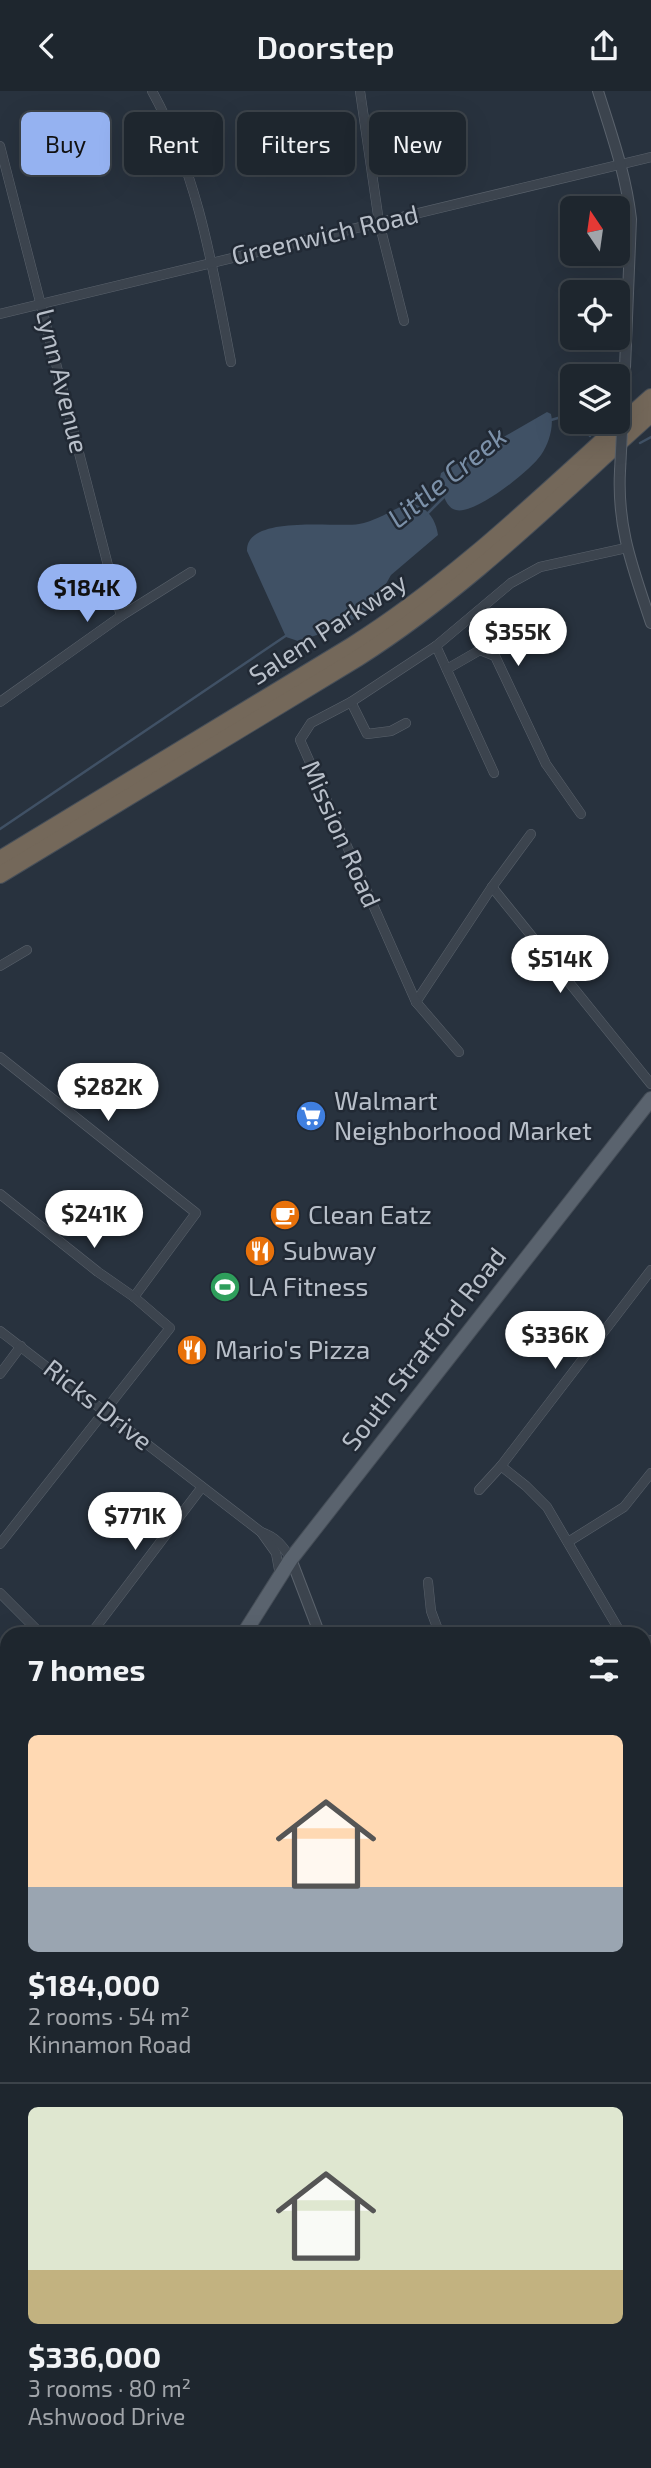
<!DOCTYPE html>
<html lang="en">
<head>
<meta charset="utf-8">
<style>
  :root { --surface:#1e262e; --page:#262e36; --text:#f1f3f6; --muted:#a1a5aa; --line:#3c434a; --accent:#95b2f1 }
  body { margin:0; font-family:"Exo 2",sans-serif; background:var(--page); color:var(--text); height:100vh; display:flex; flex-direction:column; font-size:26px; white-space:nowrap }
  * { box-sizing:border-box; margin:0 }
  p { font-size:23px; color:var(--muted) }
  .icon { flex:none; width:38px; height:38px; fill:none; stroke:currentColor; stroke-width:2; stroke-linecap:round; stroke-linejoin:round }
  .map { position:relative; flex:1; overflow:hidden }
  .sheet { position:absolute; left:0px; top:1536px; width:651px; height:842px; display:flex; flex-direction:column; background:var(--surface); border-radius:21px 21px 0 0; box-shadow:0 7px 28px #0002,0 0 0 2px var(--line) }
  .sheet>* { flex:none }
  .hud { position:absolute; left:21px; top:21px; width:609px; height:63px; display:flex; gap:14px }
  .needle { width:46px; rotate:347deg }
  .tools { position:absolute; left:560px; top:105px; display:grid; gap:14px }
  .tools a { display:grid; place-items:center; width:70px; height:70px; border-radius:10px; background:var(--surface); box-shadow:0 7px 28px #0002,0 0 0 2px var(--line); font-size:35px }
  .price { position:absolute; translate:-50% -60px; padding:0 16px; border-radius:24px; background:#fff; color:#222; font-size:23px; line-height:46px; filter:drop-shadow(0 2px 4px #0008) }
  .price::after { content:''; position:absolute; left:50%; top:42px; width:21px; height:16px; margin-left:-10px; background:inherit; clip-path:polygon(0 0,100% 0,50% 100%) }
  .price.active { background:var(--accent); color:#111 }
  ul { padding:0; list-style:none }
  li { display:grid; align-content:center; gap:14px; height:371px; padding:0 28px }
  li+li { border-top:2px solid var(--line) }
  li span { display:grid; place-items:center; height:217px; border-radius:10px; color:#555 }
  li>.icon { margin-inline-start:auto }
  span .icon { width:126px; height:126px; fill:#fffc; stroke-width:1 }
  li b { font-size:30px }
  h2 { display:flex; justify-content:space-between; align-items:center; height:84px; padding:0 28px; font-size:30px }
  .tag { padding:0 24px; border-radius:10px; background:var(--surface); box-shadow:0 7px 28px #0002,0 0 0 2px var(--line); font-size:24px; line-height:63px }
  .tag.active { background:var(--accent); color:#111 }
  header { display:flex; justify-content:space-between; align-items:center; height:91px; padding:0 28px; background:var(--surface); font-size:32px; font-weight:600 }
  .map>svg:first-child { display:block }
  .medical { fill:#373643 }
  .water { fill:#405165 }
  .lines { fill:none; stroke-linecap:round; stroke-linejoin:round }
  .stream { stroke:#405165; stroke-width:2.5 }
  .minor-casing { stroke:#5a626c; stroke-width:10 }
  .tertiary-casing { stroke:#5a626c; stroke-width:12 }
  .secondary-casing { stroke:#5a626c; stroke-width:14 }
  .primary-casing { stroke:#454d57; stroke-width:16 }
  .motorway-casing { stroke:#474f59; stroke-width:18 }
  .minor { stroke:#3c444e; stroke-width:9 }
  .tertiary { stroke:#3c444e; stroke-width:10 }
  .secondary { stroke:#4a5361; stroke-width:12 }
  .primary { stroke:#5a636e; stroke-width:14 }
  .motorway { stroke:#74685a; stroke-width:16 }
  .tertiary-bridge-casing { stroke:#5a626c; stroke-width:12; stroke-linecap:butt }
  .tertiary-bridge { stroke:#3c444e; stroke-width:10 }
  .labels { text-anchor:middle; stroke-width:5; stroke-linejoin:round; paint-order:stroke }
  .street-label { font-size:26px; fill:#b8bfc9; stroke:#212934 }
  .poi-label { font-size:26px; fill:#b8bfc9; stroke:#212934; text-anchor:start }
  .water-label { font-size:28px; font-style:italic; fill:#7c91a9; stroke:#212934 }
</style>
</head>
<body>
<header><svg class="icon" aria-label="back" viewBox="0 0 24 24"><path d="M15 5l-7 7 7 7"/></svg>Doorstep<svg class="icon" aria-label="share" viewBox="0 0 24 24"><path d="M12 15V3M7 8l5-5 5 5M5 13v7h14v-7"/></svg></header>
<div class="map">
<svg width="651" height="2377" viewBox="0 0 651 2377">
  <rect width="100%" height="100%" fill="#28323e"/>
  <path class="medical" d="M7,2362v9h568v6h-574z"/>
  <g class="water">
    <path d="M547,321l4,2c3,12 -2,30 -10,41 -11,16 -66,60 -85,55 -7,-1 -11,-10 -13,-16 -3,-8 -4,-14 -2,-21z"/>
    <path d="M409,412c17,2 27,16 29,32l-47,40 -17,30 -32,22 -44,14 -12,-4 -39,-86c-1,-37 88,-23 112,-27 17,-3 35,-15 50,-21z"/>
  </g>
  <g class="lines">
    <g class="stream">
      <path d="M551,329l21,-6"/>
      <path d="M579,331l11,14"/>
      <path d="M640,352l11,-6"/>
      <path d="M426,424l20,-20"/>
      <path d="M0,738l287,-194"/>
    </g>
    <g class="minor-casing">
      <g id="minor">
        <path d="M152,0c46,83 61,178 79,271"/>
        <path d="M360,0l19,131 25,99"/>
        <path d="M0,55l121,470"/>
        <path d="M0,223l651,-157"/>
        <path d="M436,555l58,127"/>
        <path d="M447,578l33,-19 15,6 51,108 35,50"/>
        <path d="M0,611l121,-86 70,-44"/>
        <path d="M351,611l16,32 24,-3 15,-8"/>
        <path d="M492,796l159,197"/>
        <path d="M0,875l27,-16"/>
        <path d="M416,911l76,-115 39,-53"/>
        <path d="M459,961l-43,-50 -116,-262 11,-17 40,-21 85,-56 75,-63 29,-16 86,-19"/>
        <path d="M0,966l196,156 -62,84"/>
        <path d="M0,1103l98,78 36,25 36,31 -170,216"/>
        <path d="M0,1240l261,201c15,5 22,14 30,27"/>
        <path d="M0,1283l21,-28"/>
        <path d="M501,1375l25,20 21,21 75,128"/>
        <path d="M479,1399l22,-24 150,-196"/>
        <path d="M261,1441l15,21 4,22"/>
        <path d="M568,1451l56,-35 27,-34"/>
        <path d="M428,1491l3,29 9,24"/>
        <path d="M0,1502l42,42"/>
        <path d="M90,1544l112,-148"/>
        <path d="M644,1555l7,-6"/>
        <path d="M644,1590l7,22"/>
        <path d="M644,1685l7,-2"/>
        <path d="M0,1690l7,-13"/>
        <path d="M0,1732l7,4"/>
        <path d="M644,1843l7,-1"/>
        <path d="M0,1893l7,5"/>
        <path d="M0,1912l7,17"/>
        <path d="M644,1977l7,-1"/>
        <path d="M626,2377l1,-6"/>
      </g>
    </g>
    <g class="tertiary-casing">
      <g id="tertiary">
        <path d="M598,0c13,42 28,83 33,128l-7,173"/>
        <path d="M620,380c-3,58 13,97 31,152"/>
        <path d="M291,1468l29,76"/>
      </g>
    </g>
    <g class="secondary-casing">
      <g id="secondary">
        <path d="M644,2133l7,-1"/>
        <path d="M0,2337l7,-8"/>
      </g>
    </g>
    <g class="primary-casing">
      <g id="primary">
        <path d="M243,1544l48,-76 360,-460"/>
        <path d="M0,1954l7,-12"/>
      </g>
    </g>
    <g class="motorway-casing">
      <g id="motorway">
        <path d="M0,768l351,-213c110,-69 203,-163 300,-249"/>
        <path d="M0,784l358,-217c107,-68 198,-159 293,-244"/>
      </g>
    </g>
    <use href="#minor" class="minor"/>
    <use href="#tertiary" class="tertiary"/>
    <use href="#secondary" class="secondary"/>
    <use href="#primary" class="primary"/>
    <use href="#motorway" class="motorway"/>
    <g class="tertiary-bridge-casing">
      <path id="tertiary-bridge" d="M620,380l4,-79"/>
    </g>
    <use href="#tertiary-bridge" class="tertiary-bridge"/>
  </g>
  <defs>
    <g id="supermarket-disc" transform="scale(1.575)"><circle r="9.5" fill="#3f7fe0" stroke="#212934"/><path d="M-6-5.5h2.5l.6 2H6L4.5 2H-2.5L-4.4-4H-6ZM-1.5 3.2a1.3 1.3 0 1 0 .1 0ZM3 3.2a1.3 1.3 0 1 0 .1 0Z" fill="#fff"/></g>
    <g id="cafe-disc" transform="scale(1.575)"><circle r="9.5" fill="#e8710a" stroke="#212934"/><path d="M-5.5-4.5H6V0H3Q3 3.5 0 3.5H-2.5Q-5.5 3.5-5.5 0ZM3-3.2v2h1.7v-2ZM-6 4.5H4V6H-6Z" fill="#fff"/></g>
    <g id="restaurant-disc" transform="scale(1.575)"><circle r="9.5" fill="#e8710a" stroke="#212934"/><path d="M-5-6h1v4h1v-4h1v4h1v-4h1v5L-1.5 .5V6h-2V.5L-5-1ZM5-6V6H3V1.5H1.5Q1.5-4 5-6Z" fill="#fff"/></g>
    <g id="stadium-disc" transform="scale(1.575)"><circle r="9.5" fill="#2e9e5b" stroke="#212934"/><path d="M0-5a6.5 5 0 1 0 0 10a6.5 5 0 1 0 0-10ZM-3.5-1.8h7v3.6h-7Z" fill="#fff"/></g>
  </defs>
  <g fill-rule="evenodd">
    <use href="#supermarket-disc" x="311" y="1025"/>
    <use href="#cafe-disc" x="285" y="1124"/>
    <use href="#restaurant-disc" x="260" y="1160"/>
    <use href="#stadium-disc" x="225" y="1196"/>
    <use href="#restaurant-disc" x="192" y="1259"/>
  </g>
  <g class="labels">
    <g class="street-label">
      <text transform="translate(325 144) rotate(-13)" y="9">Greenwich Road</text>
      <text transform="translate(62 290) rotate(76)" y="9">Lynn Avenue</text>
      <text transform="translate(328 538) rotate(-33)" y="9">Salem Parkway</text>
      <text transform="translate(341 743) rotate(66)" y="9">Mission Road</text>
      <text transform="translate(424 1258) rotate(-52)" y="9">South Stratford Road</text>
      <text transform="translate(98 1314) rotate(38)" y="9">Ricks Drive</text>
    </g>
    <g class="poi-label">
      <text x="334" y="1019">Walmart<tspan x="334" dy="30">Neighborhood Market</tspan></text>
      <text x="308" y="1133">Clean Eatz</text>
      <text x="283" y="1169">Subway</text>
      <text x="248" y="1205">LA Fitness</text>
      <text x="215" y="1268">Mario's Pizza</text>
    </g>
    <g class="water-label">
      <text transform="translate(447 386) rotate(-39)" y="10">Little Creek</text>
    </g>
  </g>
</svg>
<div class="tools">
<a><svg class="needle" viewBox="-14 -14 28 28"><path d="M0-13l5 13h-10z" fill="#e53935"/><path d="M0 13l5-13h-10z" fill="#a1a5aa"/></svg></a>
<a><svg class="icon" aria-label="locate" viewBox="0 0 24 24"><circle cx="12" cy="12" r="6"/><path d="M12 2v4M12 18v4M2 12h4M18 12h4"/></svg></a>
<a><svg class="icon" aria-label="layers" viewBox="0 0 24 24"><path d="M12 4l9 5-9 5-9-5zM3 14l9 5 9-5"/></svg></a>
</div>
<b class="price active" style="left:87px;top:533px">$184K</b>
<b class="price" style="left:518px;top:577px">$355K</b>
<b class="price" style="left:560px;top:904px">$514K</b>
<b class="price" style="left:108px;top:1032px">$282K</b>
<b class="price" style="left:94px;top:1159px">$241K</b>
<b class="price" style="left:555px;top:1280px">$336K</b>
<b class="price" style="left:135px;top:1461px">$771K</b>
<div class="hud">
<a class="tag active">Buy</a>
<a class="tag">Rent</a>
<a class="tag">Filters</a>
<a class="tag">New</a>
</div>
<section class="sheet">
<h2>7 homes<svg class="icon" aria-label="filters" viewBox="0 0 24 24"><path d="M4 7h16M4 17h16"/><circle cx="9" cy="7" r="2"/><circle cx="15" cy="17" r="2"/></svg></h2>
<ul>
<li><span style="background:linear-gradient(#ffd9b3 70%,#9aa5b1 0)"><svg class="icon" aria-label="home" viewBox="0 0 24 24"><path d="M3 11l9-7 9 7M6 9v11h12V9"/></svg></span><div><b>$184,000</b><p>2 rooms · 54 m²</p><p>Kinnamon Road</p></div></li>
<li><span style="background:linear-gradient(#dfe7d0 75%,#c2b280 0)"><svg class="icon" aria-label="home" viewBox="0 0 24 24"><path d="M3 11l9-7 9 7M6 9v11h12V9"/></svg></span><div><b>$336,000</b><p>3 rooms · 80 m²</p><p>Ashwood Drive</p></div></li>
</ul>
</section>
</div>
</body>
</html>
